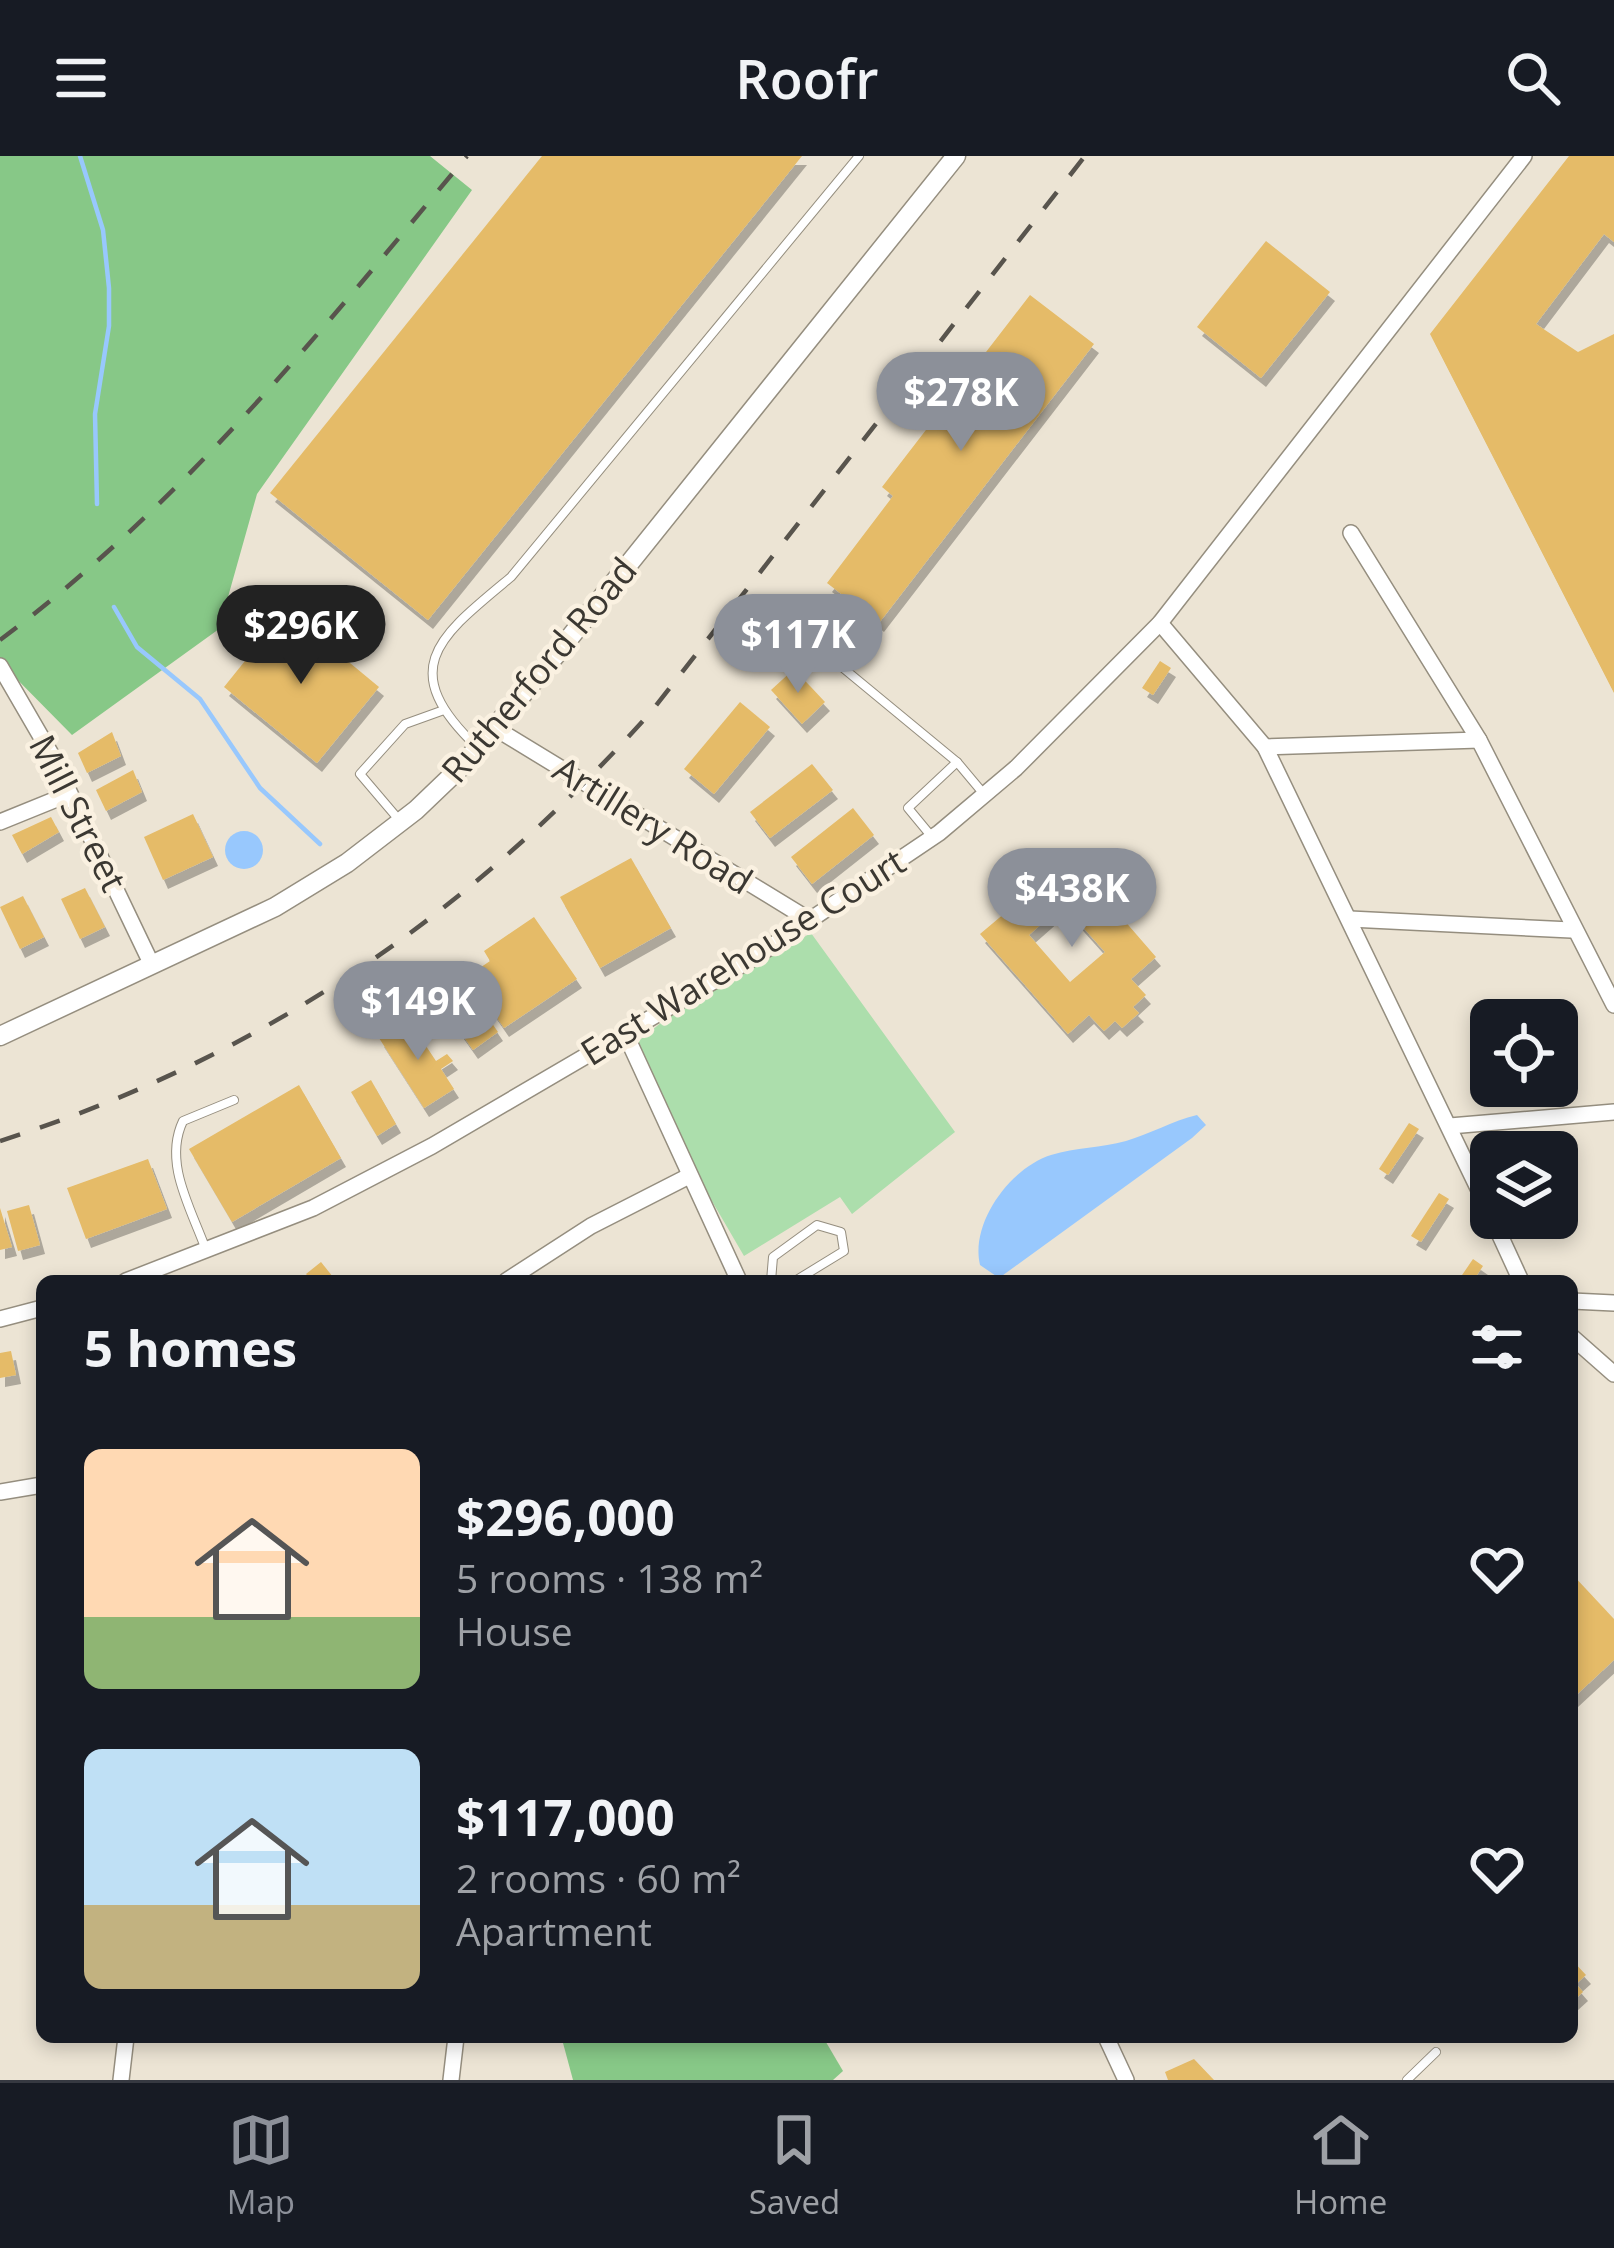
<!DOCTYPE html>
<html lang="en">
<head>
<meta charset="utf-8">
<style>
  :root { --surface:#171b24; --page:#242831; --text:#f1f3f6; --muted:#9ea1a6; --line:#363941; --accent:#8c9099 }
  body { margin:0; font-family:"Open Sans",sans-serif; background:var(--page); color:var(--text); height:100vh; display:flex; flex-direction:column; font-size:45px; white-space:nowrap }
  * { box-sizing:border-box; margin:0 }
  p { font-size:39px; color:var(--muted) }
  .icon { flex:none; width:66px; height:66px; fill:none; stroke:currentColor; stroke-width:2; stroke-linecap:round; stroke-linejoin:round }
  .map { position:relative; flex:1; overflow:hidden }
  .details { position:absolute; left:36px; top:1119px; width:1542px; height:768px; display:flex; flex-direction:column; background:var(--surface); border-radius:18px; box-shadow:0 6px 18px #0003 }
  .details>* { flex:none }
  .buttons { position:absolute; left:1470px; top:843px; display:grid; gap:24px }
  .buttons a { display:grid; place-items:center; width:108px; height:108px; border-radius:18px; background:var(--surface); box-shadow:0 6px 18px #0003; font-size:60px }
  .price { position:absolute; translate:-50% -102px; padding:0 27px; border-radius:42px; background:var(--accent); color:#fff; font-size:39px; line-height:78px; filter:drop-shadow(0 3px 6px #0008) }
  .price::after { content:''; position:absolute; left:50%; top:72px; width:36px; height:27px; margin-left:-18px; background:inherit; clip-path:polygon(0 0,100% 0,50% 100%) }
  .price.active { background:#222; color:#fff }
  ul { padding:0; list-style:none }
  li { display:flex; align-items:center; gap:36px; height:300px; padding:0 48px }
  li span { display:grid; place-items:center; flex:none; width:336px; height:240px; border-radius:18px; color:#555 }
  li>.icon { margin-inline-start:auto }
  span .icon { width:144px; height:144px; fill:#fffc; stroke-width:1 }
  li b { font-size:51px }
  h2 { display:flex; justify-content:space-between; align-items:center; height:144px; padding:0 48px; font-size:51px }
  header { display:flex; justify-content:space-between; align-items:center; height:156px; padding:0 48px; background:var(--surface); font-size:54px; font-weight:600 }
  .menu { display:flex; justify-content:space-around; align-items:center; height:168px; border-top:3px solid var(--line); background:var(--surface); font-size:33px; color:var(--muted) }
  .menu a { display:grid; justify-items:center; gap:6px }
  .menu .active { color:var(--accent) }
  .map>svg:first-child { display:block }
  .green { fill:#acdeac }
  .forest { fill:#87c887 }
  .water { fill:#98c8fd }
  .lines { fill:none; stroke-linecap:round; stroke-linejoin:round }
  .stream { stroke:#98c8fd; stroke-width:4.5 }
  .building { fill:#e5bb67; fill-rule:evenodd; filter:url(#shadow) }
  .service-casing { stroke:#958e7f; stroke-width:10 }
  .minor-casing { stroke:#958e7f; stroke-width:18 }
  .tertiary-casing { stroke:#958e7f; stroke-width:21 }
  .service { stroke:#fff; stroke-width:8 }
  .minor { stroke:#fff; stroke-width:15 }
  .tertiary { stroke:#fff; stroke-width:18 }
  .rail { stroke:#58544d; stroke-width:4.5; stroke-dasharray:21 21; stroke-linecap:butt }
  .labels { text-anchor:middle; stroke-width:9; stroke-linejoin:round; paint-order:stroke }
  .street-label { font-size:36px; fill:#3b3832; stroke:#faf1e1 }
</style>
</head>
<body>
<header><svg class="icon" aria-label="menu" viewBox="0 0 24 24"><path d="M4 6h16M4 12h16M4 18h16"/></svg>Roofr<svg class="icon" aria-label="search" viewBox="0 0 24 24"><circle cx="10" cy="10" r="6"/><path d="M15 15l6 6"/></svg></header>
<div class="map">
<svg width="1614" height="1924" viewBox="0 0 1614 1924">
  <defs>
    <filter id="shadow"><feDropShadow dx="5" dy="9" stdDeviation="0" flood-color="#0004"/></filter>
  </defs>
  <rect width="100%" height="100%" fill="#ece4d4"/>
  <path class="green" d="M811,777l144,199 -103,82 -12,-17 -96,59 -119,-204 48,-39z"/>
  <g class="forest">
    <path d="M0,0h430l42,34 -215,304 -38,135 -147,106 -72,-73z"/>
    <path d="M609,1881h214l20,34 -10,9h-260l-10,-37z"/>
  </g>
  <g class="water">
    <circle cx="244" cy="694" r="19"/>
    <path d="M1197,959l9,10 -14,13 -193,140 -19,-13c-10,-42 30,-97 71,-110 25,-8 50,-7 75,-14 24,-7 46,-20 71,-26z"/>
  </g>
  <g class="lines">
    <g class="stream">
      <path d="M80,0l23,74 6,58v38l-14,88 2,90"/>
      <path d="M114,451l23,40 63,52 60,89 60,56"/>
    </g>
  </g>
  <g class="building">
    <path d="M542,0h260l-374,464 -158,-127z"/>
    <path d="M1569,0h45v86l-10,-8 -68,90 42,28 36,-18v359l-184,-359z"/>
    <path d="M1266,85l64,51 -69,86 -64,-51z"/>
    <path d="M1030,139l64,49 -215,279 -52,-40 66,-87 -11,-9z"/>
    <path d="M286,454l93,77 -62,76 -93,-76z"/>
    <path d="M1160,505l11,7 -18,27 -11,-7z"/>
    <path d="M794,513l31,33 -23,22 -31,-34z"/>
    <path d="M740,546l30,25 -56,67 -30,-25z"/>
    <path d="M112,576l9,24 -34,17 -9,-20z"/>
    <path d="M812,608l21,26 -63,48 -20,-26z"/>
    <path d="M133,614l9,22 -36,19 -10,-21z"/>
    <path d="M853,652l21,27 -62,49 -21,-27z"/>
    <path d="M193,658l20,43 -50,23 -19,-43z"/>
    <path d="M51,661l8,15 -37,22 -10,-19z"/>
    <path d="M631,702l40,70 -71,40 -40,-71z"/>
    <path d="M1070,702l86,99 -25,22 15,16 -13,12 6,6 -17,15 -7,-7 -11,10 -15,-16 -21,19 -88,-100 38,-32 -6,-6 17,-14 6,7zM1063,749l42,47 -35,30 -41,-47z"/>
    <path d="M85,732l20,39 -25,12 -19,-40z"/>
    <path d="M23,740l21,41 -24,12 -20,-42z"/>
    <path d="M534,761l43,62 -73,49 -36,-52 22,-15 -6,-10z"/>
    <path d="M463,825l35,51 -25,18 -36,-51z"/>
    <path d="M408,863l28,42 11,-7 6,7 -12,8 13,20 -30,19 -45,-70z"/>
    <path d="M371,924l25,44 -19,12 -26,-44z"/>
    <path d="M299,929l42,73 -109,64 -43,-73z"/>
    <path d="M1409,967l10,6 -31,46 -9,-6z"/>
    <path d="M148,1003l19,50 -81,30 -19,-51z"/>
    <path d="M1439,1037l10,6 -28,43 -10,-6z"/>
    <path d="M29,1049l11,40 -22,6 -11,-40z"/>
    <path d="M0,1052l12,39 -12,3z"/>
    <path d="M1473,1103l10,7 -10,15h-15z"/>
    <path d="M321,1106l12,15 -21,4 -6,-7z"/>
    <path d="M11,1195l5,24 -16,3v-25z"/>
    <path d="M1572,1418l42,45v41l-42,39z"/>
    <path d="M1572,1804l14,15 -10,9 7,8 -11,10z"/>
    <path d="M1194,1903l20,21h-46l-3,-8z"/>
  </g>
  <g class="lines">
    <g class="service-casing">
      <g id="service">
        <path d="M814,488l143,118 26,31"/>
        <path d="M477,591c-83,-79 -37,-111 34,-170l348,-421"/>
        <path d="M400,665l-40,-47 45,-50 39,-14"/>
        <path d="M932,681l-24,-29 49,-46"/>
        <path d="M206,1094c-15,-42 -43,-87 -23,-129l51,-21"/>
        <path d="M771,1125l2,-24 44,-32 24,7 3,19 -49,30"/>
        <path d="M1407,1924l29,-28"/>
      </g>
    </g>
    <g class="minor-casing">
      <g id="minor">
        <path d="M1351,377l128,207 135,265"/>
        <path d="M1160,467l105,124 226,468"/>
        <path d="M0,510l51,88 100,209"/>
        <path d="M495,572l316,193"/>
        <path d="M1265,591l214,-7"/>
        <path d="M0,666l69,-28"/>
        <path d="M1350,763l221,11"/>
        <path d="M625,877l114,248"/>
        <path d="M1450,970l164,-14"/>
        <path d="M1492,1062l29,63"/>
        <path d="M126,1125l187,-73 119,-62 323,-189 184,-124 77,-65 144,-145 364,-467"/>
        <path d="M506,1125l85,-55 98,-50"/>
        <path d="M1572,1145l42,2"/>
        <path d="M0,1163l42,-11"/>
        <path d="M1572,1181l42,37"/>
        <path d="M0,1336l42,-7"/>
        <path d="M1106,1881l20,43"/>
        <path d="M121,1924l5,-43"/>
        <path d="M451,1924l5,-43"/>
      </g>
    </g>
    <g class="tertiary-casing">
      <path id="tertiary" d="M0,880l275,-129 72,-44 69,-53 45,-43 94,-111 401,-500"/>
    </g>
    <use href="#service" class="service"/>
    <use href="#minor" class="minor"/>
    <use href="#tertiary" class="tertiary"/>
    <g class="rail">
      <path d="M0,484c183,-136 322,-310 467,-484"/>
      <path d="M0,985c261,-83 468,-225 651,-429l434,-556"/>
    </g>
  </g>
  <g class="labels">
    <g class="street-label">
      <text transform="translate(539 514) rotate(-50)" y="13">Rutherford Road</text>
      <text transform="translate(78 657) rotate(63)" y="13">Mill Street</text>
      <text transform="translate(653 669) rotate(32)" y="13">Artillery Road</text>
      <text transform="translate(743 801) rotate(-32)" y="13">East Warehouse Court</text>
    </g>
  </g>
</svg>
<div class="buttons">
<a><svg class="icon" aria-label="locate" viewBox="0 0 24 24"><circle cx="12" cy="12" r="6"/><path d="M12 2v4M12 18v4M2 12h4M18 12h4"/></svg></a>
<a><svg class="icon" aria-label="layers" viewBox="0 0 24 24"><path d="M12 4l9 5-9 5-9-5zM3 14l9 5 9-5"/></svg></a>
</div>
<b class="price" style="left:961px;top:298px">$278K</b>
<b class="price active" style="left:301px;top:531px">$296K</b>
<b class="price" style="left:798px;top:540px">$117K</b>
<b class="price" style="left:1072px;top:794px">$438K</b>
<b class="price" style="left:418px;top:907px">$149K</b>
<section class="details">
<h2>5 homes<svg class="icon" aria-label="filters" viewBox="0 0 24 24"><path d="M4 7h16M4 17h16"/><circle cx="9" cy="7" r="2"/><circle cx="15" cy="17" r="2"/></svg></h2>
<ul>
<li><span style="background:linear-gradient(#ffd9b3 70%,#8fb573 0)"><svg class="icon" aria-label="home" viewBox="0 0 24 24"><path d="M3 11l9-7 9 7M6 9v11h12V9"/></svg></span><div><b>$296,000</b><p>5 rooms · 138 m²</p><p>House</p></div><svg class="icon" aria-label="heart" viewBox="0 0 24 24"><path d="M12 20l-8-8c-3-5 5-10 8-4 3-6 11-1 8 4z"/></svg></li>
<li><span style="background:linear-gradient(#bfe0f5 65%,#c2b280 0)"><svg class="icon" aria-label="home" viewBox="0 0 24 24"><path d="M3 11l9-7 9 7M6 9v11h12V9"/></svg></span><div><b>$117,000</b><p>2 rooms · 60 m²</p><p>Apartment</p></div><svg class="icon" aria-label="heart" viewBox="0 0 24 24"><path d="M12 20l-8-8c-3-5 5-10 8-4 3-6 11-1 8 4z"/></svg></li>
</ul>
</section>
</div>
<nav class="menu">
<a class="active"><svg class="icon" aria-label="map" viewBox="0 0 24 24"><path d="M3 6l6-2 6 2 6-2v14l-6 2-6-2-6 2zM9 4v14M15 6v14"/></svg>Map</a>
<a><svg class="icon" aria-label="saved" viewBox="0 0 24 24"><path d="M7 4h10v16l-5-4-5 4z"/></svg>Saved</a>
<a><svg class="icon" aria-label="home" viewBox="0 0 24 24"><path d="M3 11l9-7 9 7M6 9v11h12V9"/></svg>Home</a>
</nav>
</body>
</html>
